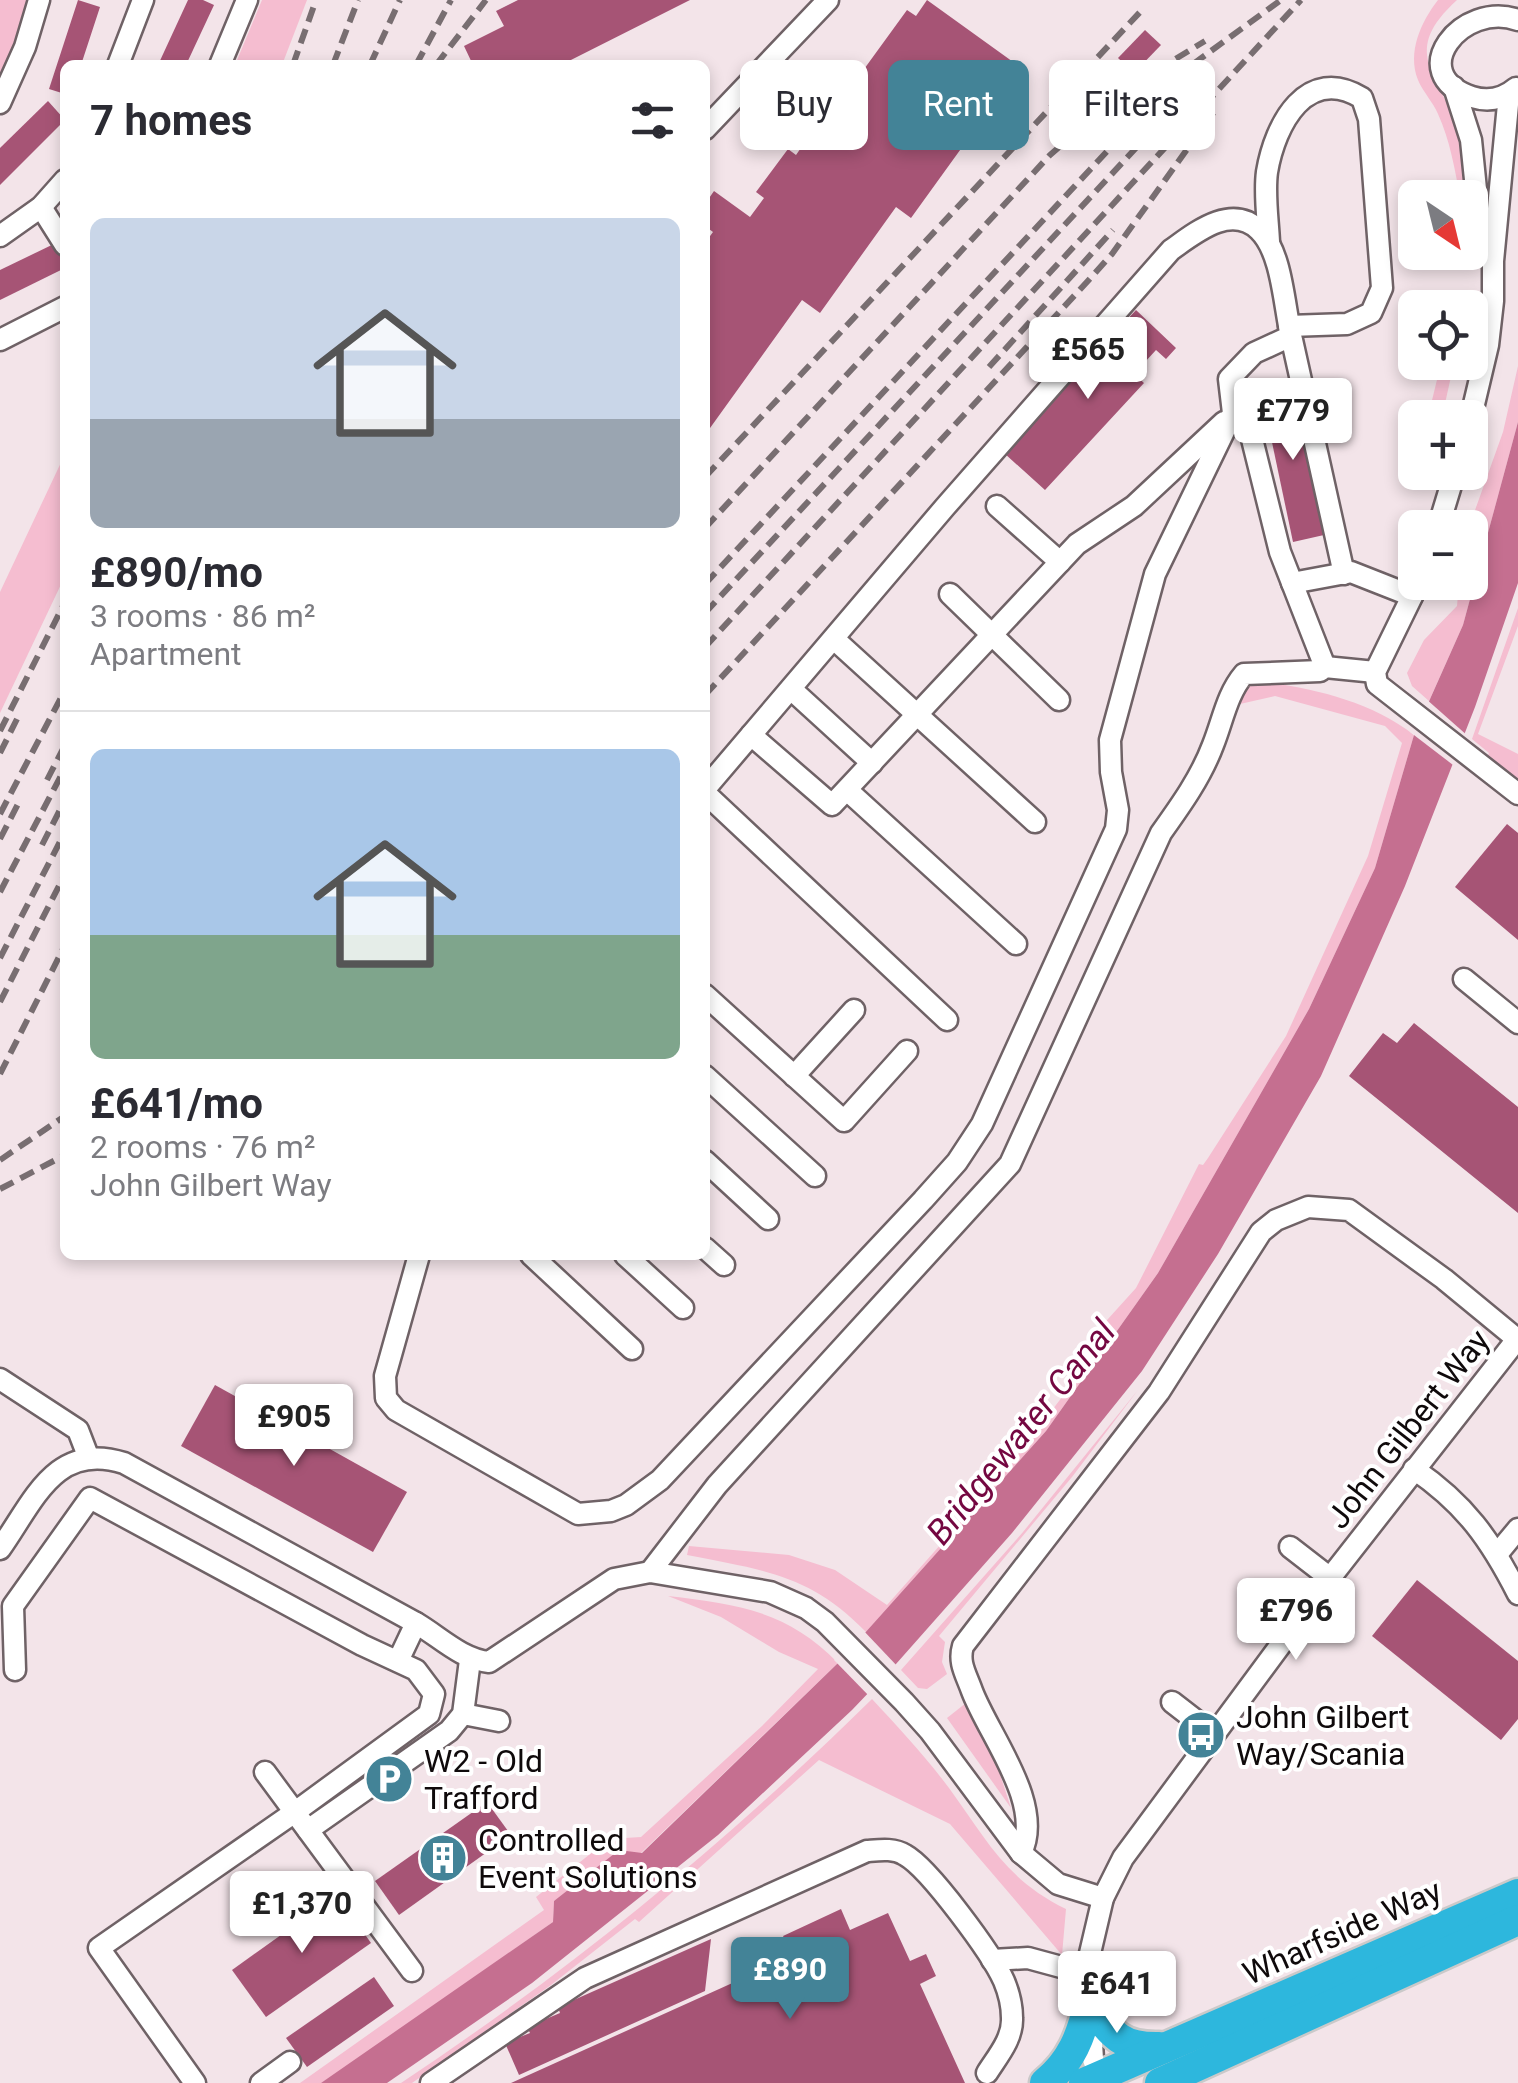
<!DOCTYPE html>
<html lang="en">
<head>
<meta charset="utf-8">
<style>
  :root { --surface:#fff; --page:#f2f2f3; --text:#2b2b33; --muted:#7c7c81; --line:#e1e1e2; --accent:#438397 }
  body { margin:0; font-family:Roboto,sans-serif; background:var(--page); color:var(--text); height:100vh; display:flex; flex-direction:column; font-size:38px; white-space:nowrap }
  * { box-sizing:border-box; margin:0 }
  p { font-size:32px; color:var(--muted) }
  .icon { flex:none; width:55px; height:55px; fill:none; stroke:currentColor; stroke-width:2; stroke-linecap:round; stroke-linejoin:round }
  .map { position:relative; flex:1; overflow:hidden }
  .drawer { position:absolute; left:60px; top:60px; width:650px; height:1200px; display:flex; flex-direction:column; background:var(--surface); border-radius:15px; box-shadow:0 5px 15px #0003 }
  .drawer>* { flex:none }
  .guide { position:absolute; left:740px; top:60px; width:628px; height:90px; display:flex; gap:20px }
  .needle { width:65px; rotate:145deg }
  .buttons { position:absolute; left:1398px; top:180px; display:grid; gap:20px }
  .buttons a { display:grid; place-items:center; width:90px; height:90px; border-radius:15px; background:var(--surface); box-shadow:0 5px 15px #0003; font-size:50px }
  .price { position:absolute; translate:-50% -85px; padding:0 22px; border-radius:10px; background:#fff; color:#222; font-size:32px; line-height:65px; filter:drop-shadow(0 2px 5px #0008) }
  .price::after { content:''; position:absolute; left:50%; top:60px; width:30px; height:22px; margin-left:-15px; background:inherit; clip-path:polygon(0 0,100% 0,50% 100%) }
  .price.active { background:var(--accent); color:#fff }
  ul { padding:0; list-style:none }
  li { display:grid; align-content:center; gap:20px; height:530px; padding:0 30px }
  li+li { border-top:2px solid var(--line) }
  li span { display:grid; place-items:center; height:310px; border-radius:15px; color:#555 }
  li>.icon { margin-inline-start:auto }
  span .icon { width:180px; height:180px; fill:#fffc; stroke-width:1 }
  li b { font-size:42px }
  h2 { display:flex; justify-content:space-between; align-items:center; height:120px; padding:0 30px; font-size:42px }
  .chip { padding:0 35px; border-radius:15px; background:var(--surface); box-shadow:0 5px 15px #0003; font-size:35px; line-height:90px }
  .chip.active { background:var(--accent); color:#fff }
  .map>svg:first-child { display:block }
  .green { fill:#f5bdd0 }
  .water { fill:#c56f90 }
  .pier { fill:#f3e4e9 }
  .building { fill:#a65475 }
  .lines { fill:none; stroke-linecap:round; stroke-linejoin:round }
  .minor-casing { stroke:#6f6266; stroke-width:25 }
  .highway-casing { stroke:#cac9c9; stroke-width:35 }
  .minor { stroke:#fff; stroke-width:20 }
  .highway { stroke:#2db7dd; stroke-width:30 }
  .rail { stroke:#786e71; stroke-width:6; stroke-dasharray:15 8; stroke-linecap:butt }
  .labels { text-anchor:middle; stroke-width:8; stroke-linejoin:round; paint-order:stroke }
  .street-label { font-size:32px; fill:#0f0a0b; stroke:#fff }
  .poi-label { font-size:32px; fill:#0f0a0b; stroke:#fff; text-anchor:start }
  .water-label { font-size:35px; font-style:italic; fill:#740741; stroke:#fff }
</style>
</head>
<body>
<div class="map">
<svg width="1518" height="2083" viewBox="0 0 1518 2083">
  <rect width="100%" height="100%" fill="#f3e4e9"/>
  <g class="green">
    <path d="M0,0h34l-34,93z"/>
    <path d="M262,0h45l-25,65h-47z"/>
    <path d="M1438,0h19c-57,52 -19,72 0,127 7,23 8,46 10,70h-7c-5,-27 -10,-57 -22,-83 -5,-12 -15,-22 -20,-34 -11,-28 3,-58 20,-80z"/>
    <path d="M1441,363h13l-12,54h-14z"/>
    <path d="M1518,366v56l-55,203 -34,76 -17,-15 -5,-13 17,-33 33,-34 2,-23 11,-1 -1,-55 34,-95z"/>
    <path d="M65,454v122l-65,137v-121z"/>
    <path d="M1518,608v18l-40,108 40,20v28l-31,-25 2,-4 -17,-14z"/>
    <path d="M1266,682c53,8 105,20 148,53l-39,133 -66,141 -151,264 -112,158 -180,201c-56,-58 -104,-62 -179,-77l2,-9 100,9 46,15 52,35 117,-132 94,-123 -9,-10 47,-52 63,-124 4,1 5,-7 78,-122 82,-180 34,-113 -17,-17 -110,-30 -35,8 5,-20z"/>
    <path d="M1138,1390l-66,87 -133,159 6,6 -3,20 5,12 -20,15 -9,-1 -17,-18 122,-138z"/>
    <path d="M668,1596c69,8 120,15 170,67l-197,190 -87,48 -1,21 -212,149 -20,12h-21l244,-173 -8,-13 73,-58 32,-2 121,-111 56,-57 -39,-17 -58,-35z"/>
    <path d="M872,1699c27,29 53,57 77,89 38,52 56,91 117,121l-4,46 -112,-131 -131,-64 -180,162 -4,-3 -84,66 -139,98h-11c170,-113 325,-240 471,-384z"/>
    <path d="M966,1703l27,50 18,55 -64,-90z"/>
  </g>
  <path class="water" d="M1518,422v161l-43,124 -70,179 -84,190 -103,178 -76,117 -130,162 -116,131 -44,46 -134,125 -186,148 -145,100h-66l232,-161 1,-21 65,-51 23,3 196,-190 208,-232 112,-158 151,-264 66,-141 39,-133 49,-110z"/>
  <g class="pier">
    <path d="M1425,698l44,39 -12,31 -47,-36z"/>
    <path d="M862,1629l37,39 -28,30 -37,-38z"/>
  </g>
  <g class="building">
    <path d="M78,0l22,7 -19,58h-16v29l-16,-5z"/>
    <path d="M188,0h15l11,5 -28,60h-28z"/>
    <path d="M518,0h172l-129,65h-88l-9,-19 40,-20 -8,-15z"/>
    <path d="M927,0l93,67 -109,151 -15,-11 -76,106 -18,-13 -97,135v-192l8,-11 -8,-6v-22l9,-13 36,26 14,-19 -8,-6 32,-43 8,6 9,-13 -22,-16 21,-29 26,19 77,-106 9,6z"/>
    <path d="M1145,30l16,15 -27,28 -16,-15z"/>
    <path d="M48,101l17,19 -65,65v-37z"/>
    <path d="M58,242l7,15v11l-65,32v-30z"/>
    <path d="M1136,310l40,38 -10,11 -10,-9 -22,24 10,9 -99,107 -41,-37z"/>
    <path d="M1292,384l32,151 -31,7 -32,-152z"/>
    <path d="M1507,824l11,9v107l-63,-53z"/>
    <path d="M1414,1023l104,84v106l-169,-137 34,-43 14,10z"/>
    <path d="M215,1385l192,107 -34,60 -192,-106z"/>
    <path d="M1417,1580l101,81v58l-17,21 -129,-104z"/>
    <path d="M487,1802l24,33 -112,80 -24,-34z"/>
    <path d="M337,1895l34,48 -105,74 -34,-47z"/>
    <path d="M841,1909l9,21 38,-17 22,48 16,-7 10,22 -16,8 45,99h-454l281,-127 -9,-20z"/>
    <path d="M711,1939l-6,52 -186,84 -14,-32 25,-10 -3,-6 33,-14 -2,-6z"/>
    <path d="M374,1977l20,29 -87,61 -21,-29z"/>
  </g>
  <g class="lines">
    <g class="minor-casing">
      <g id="minor">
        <path d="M118,65l25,-65"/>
        <path d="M220,65l27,-65"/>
        <path d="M1454,87l17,53 8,79 13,40"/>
        <path d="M1516,88c-13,11 -28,14 -44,9 -69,-23 -10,-97 46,-77"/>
        <path d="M0,103l25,-56 14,-47"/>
        <path d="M705,129l123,-129"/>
        <path d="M41,207l24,38"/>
        <path d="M0,236l41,-29 24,-27"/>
        <path d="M1269,242c-1,-22 -5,-48 -2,-70 8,-48 40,-108 95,-74l7,21 13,169 -11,25 -24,11 -58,2"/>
        <path d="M0,340l65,-33"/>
        <path d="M1233,413l10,9 8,13 29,117 45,115"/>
        <path d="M1470,421l18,-76 5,-44v-40l16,-167"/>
        <path d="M997,506l63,56"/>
        <path d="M1438,528l17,-56"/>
        <path d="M1419,582l-44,90 2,12 141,110"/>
        <path d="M1292,583l59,-11 61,24"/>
        <path d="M950,594l109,106"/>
        <path d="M834,639l201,183"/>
        <path d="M791,689l81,74"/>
        <path d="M751,735l81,70 245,-261 57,-38 90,-84"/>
        <path d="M705,789l240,-282 226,-257c24,-17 60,-47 88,-20 24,23 25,79 33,110 18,78 34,156 52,234"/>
        <path d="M847,790l169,154"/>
        <path d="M705,793l242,227"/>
        <path d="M1464,979l54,44"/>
        <path d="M705,995l139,126 63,-70"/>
        <path d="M705,1076l110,100"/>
        <path d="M794,1076l60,-66"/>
        <path d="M705,1161l63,58"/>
        <path d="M705,1248l19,17"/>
        <path d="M419,1255l-34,121 1,22 10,12 182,104 33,-3 15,-6 34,-25 263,-280 34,-38 25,-38 134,-295 2,-19 -7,-38 -1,-32 45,-166 78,-161 -4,-34 25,-26 37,-17"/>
        <path d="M531,1255l101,94"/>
        <path d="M625,1255l58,53"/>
        <path d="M0,1379l78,51 10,26"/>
        <path d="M1414,1469c51,35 76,70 104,125"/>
        <path d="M1290,1547l40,31"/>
        <path d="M0,1549c34,-48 55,-108 124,-86l292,160c24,14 45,36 73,39l125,-83 36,-7 120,20 36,16 19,14 79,80 26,29 91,122 37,31 45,14"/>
        <path d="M1498,1553l20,-24"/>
        <path d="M650,1572l67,-87 293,-321 151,-331c20,-28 40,-56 52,-88 10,-25 14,-51 31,-71l76,-3 5,-4 50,5"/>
        <path d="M398,1661l18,-38"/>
        <path d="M15,1670l-2,-64 77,-108 272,147 54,25 18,24 -5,20 -134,98 -196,136 96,135"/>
        <path d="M1172,1702l40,31"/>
        <path d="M463,1714l36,7"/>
        <path d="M265,1772l147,199"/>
        <path d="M308,1830l141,-99 14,-17 7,-54"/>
        <path d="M1021,1853c24,-49 -32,-117 -49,-162 -6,-17 -14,-28 -9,-45l196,-254 102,-160 15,-12 32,-13 41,3 95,69 73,60"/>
        <path d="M992,1960l36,-2 59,16"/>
        <path d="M261,2083l29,-21"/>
        <path d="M431,2083l154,-105 282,-127c13,-1 27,-3 38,4 24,13 87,99 99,126 5,12 8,25 8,37 1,21 -15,39 -25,55"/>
        <path d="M1101,2083l-8,-24 -6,-93 16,-68 20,-40 207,-280 188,-240"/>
      </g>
    </g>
    <g class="highway-casing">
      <g id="highway">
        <path d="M1089,2003c22,30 30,45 70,44"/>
        <path d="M1045,2083c27,-22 36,-47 44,-80"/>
        <path d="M1084,2083l434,-189"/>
        <path d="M1160,2083l358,-163"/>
      </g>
    </g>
    <use href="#minor" class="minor"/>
    <use href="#highway" class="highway"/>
    <g class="rail">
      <path d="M293,65l23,-65"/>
      <path d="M333,65l25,-65"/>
      <path d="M370,65l30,-65"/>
      <path d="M416,65l35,-65"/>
      <path d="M436,65l50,-65"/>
      <path d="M989,367l124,-137"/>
      <path d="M705,477l436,-466"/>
      <path d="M705,528l345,-373 76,-66 79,-48"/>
      <path d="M705,584l473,-509 103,-75"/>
      <path d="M705,613l492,-531"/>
      <path d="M705,647l596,-647"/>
      <path d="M705,695l381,-412 26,-29 104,-145"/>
      <path d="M0,731l65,-129"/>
      <path d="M0,753l17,-34"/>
      <path d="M47,780l18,-35"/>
      <path d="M0,814l65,-124"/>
      <path d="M0,839l18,-35"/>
      <path d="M42,845l23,-45"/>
      <path d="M0,892l65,-124"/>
      <path d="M0,958l65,-126"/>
      <path d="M0,1002l65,-128"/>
      <path d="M0,1074l65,-129"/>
      <path d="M0,1160l65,-44"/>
      <path d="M0,1189l65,-34"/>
    </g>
  </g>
  <defs>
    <g id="bus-disc" transform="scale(2.5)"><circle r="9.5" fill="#438397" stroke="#fff"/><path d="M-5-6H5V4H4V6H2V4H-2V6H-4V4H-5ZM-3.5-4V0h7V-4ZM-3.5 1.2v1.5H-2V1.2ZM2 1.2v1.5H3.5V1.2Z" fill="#fff"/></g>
    <g id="parking-disc" transform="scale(2.5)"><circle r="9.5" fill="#438397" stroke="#fff"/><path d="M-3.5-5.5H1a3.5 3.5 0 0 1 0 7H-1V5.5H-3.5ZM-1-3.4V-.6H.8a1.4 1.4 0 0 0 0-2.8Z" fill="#fff"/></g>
    <g id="building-disc" transform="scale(2.5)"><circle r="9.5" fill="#438397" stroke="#fff"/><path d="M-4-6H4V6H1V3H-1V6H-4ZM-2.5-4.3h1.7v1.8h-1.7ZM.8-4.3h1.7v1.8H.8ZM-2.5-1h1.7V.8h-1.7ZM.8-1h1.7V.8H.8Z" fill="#fff"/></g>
  </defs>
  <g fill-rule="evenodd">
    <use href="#bus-disc" x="1201" y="1735"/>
    <use href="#parking-disc" x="389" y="1779"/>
    <use href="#building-disc" x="443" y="1858"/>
  </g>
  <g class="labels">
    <g class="street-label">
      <text transform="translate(1408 1429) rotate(-52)" y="11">John Gilbert Way</text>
      <text transform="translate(1342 1932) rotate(-24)" y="11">Wharfside Way</text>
    </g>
    <g class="poi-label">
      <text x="1236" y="1728">John Gilbert<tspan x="1236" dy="37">Way/Scania</tspan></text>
      <text x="424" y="1772">W2 - Old<tspan x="424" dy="37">Trafford</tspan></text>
      <text x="478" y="1851">Controlled<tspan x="478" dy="37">Event Solutions</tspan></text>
    </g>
    <g class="water-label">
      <text transform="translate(1021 1432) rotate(-51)" y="12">Bridgewater Canal</text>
    </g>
  </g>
</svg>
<div class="buttons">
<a><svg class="needle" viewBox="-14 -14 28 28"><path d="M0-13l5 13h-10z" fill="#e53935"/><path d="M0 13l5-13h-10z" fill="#7c7c81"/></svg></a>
<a><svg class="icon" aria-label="locate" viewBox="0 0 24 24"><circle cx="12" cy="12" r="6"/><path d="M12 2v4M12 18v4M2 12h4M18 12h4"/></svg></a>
<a>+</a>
<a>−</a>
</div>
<b class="price" style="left:1088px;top:402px">£565</b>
<b class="price" style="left:1293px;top:463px">£779</b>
<b class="price" style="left:294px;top:1469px">£905</b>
<b class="price" style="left:1296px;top:1663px">£796</b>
<b class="price" style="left:302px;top:1956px">£1,370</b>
<b class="price active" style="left:790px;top:2022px">£890</b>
<b class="price" style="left:1117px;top:2036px">£641</b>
<div class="guide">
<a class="chip">Buy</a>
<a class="chip active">Rent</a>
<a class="chip">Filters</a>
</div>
<section class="drawer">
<h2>7 homes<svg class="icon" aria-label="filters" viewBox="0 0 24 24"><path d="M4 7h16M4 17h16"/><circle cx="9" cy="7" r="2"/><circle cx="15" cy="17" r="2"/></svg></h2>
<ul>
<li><span style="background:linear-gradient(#c9d6e8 65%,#9aa5b1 0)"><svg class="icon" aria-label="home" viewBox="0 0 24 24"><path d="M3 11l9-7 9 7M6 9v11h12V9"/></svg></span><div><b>£890/mo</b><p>3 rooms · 86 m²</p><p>Apartment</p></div></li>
<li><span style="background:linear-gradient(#a9c7e8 60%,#7fa58c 0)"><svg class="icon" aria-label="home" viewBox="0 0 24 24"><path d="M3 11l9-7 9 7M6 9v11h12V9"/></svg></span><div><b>£641/mo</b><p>2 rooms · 76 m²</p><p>John Gilbert Way</p></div></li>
</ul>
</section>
</div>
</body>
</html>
